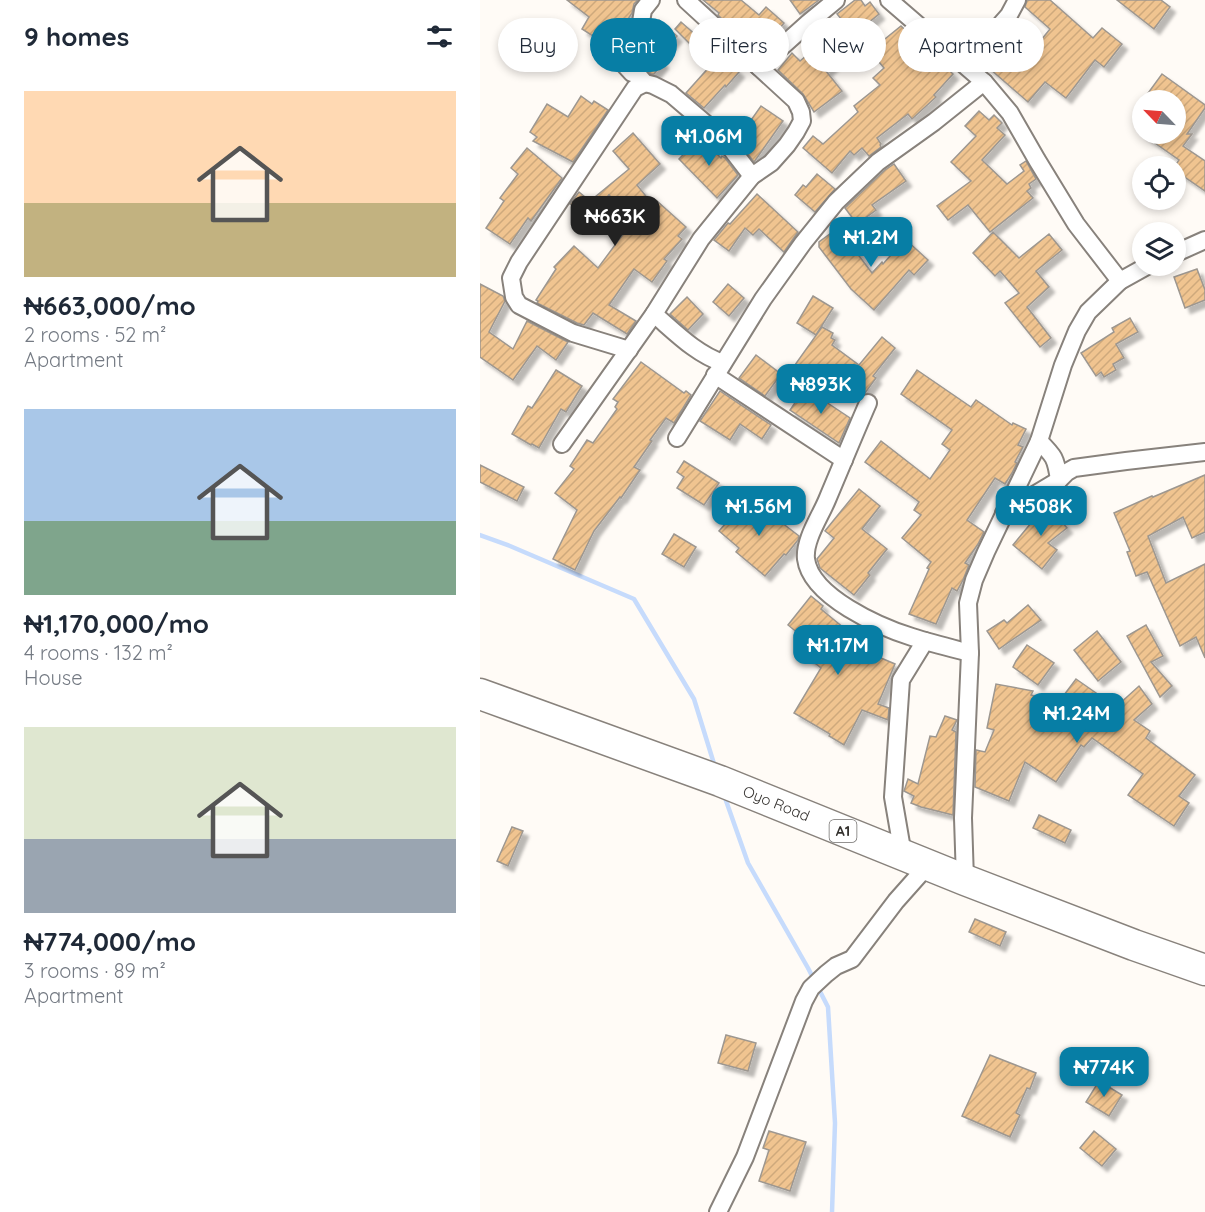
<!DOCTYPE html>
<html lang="en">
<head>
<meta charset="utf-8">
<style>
  :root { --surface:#fff; --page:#f2f2f3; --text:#1f2937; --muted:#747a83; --accent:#077ea5 }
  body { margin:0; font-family:Quicksand,sans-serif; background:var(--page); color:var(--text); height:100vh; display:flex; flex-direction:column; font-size:22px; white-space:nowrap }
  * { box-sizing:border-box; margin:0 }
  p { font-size:20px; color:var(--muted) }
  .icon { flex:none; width:33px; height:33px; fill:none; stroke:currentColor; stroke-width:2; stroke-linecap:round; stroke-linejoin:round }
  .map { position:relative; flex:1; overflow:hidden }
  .sheet { display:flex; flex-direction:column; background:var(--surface); width:480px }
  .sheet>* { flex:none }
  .top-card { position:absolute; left:18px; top:18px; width:570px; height:54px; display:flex; gap:12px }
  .needle { width:39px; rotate:295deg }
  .fabs { position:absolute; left:652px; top:90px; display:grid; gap:12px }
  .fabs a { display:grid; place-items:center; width:54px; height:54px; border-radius:50%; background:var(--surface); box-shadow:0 3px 9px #0003; font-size:30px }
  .price { position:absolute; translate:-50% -51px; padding:0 14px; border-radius:12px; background:var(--accent); color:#fff; font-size:20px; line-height:39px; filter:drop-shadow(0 2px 3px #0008) }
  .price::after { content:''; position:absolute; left:50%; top:36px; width:18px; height:14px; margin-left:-9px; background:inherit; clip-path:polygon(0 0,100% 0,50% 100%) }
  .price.selected { background:#222; color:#fff }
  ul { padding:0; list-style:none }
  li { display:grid; align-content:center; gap:12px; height:318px; padding:0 24px }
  li span { display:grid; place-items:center; height:186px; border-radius:0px; color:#555 }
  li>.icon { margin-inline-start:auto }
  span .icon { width:108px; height:108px; fill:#fffc; stroke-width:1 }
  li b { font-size:26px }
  h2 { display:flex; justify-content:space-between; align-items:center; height:72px; padding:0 24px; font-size:26px }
  .chip { padding:0 21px; border-radius:27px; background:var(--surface); box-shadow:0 3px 9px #0003; font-size:21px; line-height:54px }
  .chip.selected { background:var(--accent); color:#fff }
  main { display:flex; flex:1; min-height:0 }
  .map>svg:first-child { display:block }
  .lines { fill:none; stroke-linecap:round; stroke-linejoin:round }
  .stream { stroke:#c6dbfc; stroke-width:4.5 }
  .building { fill:url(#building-hatch); stroke:#9d9790; stroke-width:1.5; filter:url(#shadow) }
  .street-casing { stroke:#88827c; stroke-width:20 }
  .highway-casing { stroke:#88827c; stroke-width:33 }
  .street { stroke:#fff; stroke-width:16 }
  .highway { stroke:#fff; stroke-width:30 }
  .labels { text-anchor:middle; stroke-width:4.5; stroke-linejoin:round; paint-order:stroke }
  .shield { fill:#fff; stroke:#716f6d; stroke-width:1.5 }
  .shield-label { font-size:14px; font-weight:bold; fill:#34312e }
  .street-label { font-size:15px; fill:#34312e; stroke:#fff }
</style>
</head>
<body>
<main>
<section class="sheet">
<h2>9 homes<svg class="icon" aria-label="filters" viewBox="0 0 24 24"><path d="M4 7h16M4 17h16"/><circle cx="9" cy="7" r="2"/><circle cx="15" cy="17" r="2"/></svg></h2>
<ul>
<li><span style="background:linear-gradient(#ffd9b3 60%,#c2b280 0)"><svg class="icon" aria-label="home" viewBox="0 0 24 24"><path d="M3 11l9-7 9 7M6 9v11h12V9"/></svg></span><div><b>₦663,000/mo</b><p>2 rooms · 52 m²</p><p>Apartment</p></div></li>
<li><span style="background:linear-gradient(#a9c7e8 60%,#7fa58c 0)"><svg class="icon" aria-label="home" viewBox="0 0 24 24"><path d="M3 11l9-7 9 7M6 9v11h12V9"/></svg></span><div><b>₦1,170,000/mo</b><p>4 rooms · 132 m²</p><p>House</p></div></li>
<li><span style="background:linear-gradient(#dfe7d0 60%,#9aa5b1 0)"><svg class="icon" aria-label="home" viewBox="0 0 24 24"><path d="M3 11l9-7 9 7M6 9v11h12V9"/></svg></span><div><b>₦774,000/mo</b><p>3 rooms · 89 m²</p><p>Apartment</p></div></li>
</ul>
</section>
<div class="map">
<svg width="725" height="1212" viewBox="0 0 725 1212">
  <defs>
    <pattern id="building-hatch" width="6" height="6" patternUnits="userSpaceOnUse" patternTransform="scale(1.5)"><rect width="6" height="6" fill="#f0c490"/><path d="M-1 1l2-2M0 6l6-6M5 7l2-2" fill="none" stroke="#cea97c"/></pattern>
    <filter id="shadow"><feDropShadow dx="5.5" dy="5.5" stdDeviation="1.5" flood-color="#0004"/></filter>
  </defs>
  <rect width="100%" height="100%" fill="#fffbf6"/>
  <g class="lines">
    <g class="stream">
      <path d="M0,535l30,11 124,53 60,100 21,68"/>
      <path d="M244,795l24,68 60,105 20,39 7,116 -3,89"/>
    </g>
  </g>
  <g class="building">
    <path d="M87,0h71l-4,4 -2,9 -22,34 -28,-18 7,-12z"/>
    <path d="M223,0h38l18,15 7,-8 18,16 -21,25 -28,-24 -1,1 -5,-4 -2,3 -9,-9 1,-2z"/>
    <path d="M310,0h29l-19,14z"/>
    <path d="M375,0h6l4,6 5,-4 9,12 -22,18 -5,-6 -3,3 -12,-15z"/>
    <path d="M547,0h23l43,38 9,-10 20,16 -18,23 -9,-7 -29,38 -21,-16 -17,20 -46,-40 15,-16 23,20 30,-37 -25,-22z"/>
    <path d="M637,0h44l9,7 -16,22z"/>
    <path d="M179,20l18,16 -19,22 5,5 -9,11h-3l-6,-6 -7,-4 -3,-3 11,-15 4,-15z"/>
    <path d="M201,22l16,14 6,-6 9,8 -5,6 32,28 -13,15 -1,-2 -21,23 -18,-15 25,-28 -36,-36z"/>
    <path d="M421,26l52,48 -19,21 2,2 -24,22 -4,-5 -31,24 4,6 -1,1 1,2 -12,9 -7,-8 -8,7 -4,-4 -18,22 -29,-25 10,-12 10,8 35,-32 -4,-6 26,-21 -7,-7 11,-10 -14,-17z"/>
    <path d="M334,49l19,16 -7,6 16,20 -28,21 -11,-18 -25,-24 14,-17 8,8z"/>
    <path d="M682,74l43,31v3l-18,26h5l-9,12 22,15v30l-29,-20 -1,-5 4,-6 -37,-26h34v-34h-33z"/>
    <path d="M101,96l11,8 2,-3 14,9 -35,52 -40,-21 4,-4 -7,-5 17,-28 21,13z"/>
    <path d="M281,106l22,15 -29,41 -17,-22z"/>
    <path d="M499,111l10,9 5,-5 8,8 -5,5 8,7 -23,25 25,24 17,-13 -4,-6 6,-4 10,18 -7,5 2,4 -4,3 6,7 -43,34 -22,-27 -20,15 -11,-14 34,-25 -20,-19 25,-26 -11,-10z"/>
    <path d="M153,133l27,31 -23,21 16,20 4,-4 29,26 -8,9 4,3 -18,20 3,2 -15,21 -18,-13 -25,36 27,16 -9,13 -34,-21 -9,12 -7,-2 -40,-20 1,-2 -2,-1 20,-31 -2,-2 20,-21 24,22 34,-46 -23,-27 -20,25 -19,-16 9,-12 11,9 39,-32 -16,-18z"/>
    <path d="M220,137l21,21 1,-2 3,2 13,17 -21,23 -38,-39z"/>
    <path d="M47,148l35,30 -31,43 -3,-3 -18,26 -24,-16 18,-27 -4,-3 18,-24 -7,-6z"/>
    <path d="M414,164l12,17 -34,24 4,5 -19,14 -12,-16 40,-38z"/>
    <path d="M337,174l18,15 -20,23 -20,-17 8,-10 3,2z"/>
    <path d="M277,194l41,38 -14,20 -25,-23 -6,6 -8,-7 -16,23 -15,-11 14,-17 2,1z"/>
    <path d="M358,228l34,45 10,-11 1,2 22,-25 23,21 -14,15 -5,-5 -35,40 -23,-21 -32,-42v-5z"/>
    <path d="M513,232l26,26 30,-24 13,16 -26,21 13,16 -22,20 24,31 -11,9 -35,-44 14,-10 -19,-22 -5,5 -22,-23z"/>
    <path d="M717,269l8,21v10l-20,8 -11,-31z"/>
    <path d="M0,284l23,12 2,5 -16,31 24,17 14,-28 41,21 -12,18 -19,-14 -24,34 -33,-23z"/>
    <path d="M248,284l16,14 -15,18 -16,-14z"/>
    <path d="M333,296l20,12 -17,27 -19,-12z"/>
    <path d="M207,297l16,17 -15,16 -18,-16z"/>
    <path d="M650,318l8,14 -22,12 8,14 -11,6 3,6 -12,7 -3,-5 -5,4 -15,-23 33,-21 -2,-4z"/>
    <path d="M342,327l11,6 -2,5 4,2 -3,5 27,20 23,-28 13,11 -22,28 3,2 -11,15 -7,6 -43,-33 -10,13 -13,-10z"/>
    <path d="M276,355l25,19 -16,22 -26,-18z"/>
    <path d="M161,362l43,31 2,-2 5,4 -17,28 -8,-5 -16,22 2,1 -18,26 6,3 -19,28 -1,-1 -26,34 -19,39 -22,-11 24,-49 -22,-17 19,-24 -4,-3 17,-26 6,3 24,-34 -2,-2 3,-5 -5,-3z"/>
    <path d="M76,370l26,16 -16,26 -5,-3 -22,39 -7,-4 -1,1 -19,-11 16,-28 4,2z"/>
    <path d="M437,370l54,37 5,-7 36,25 1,-2 13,6 -8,16 5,2 -8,15 2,1 -5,10 -7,11 -10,-6 -28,42 17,12 -6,12 -13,19 4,2 -6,15 -6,11 -5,-3 -16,36 -27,-10 20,-45 -2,-1 4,-6 -29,-24 19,-23 -7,-5 5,-8 -54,-40 16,-21 49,38 20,-29 -8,-6 10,-14 -51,-36z"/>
    <path d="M325,388l45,30 -11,25 -49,-33z"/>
    <path d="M240,391l51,34 -9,14 -22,-15 -10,16 -30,-19z"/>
    <path d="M204,461l35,22 -15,22 -27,-17 7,-11 -7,-5z"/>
    <path d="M0,465l44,22 -7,14 -37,-19z"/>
    <path d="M725,475v57l-13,6 -9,-21 -35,19 18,47 39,-19v94l-9,-21 -16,9 -33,-74 -11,4 -9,-24 3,-1 -16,-38 38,-17 1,1z"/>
    <path d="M379,489l21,17 -18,23 25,20 -19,24 2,2 -16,20 -34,-27 -3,-9 17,-21 -9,-7z"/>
    <path d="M268,498l23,21 2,-3 26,20 -1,4 -12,15 -2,-1 -19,22 -29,-24 3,-4 -20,-17z"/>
    <path d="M567,504l20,24 -19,15 9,7 -15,19 -29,-24 23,-28 -2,-3z"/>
    <path d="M194,534l22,13 -12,20 -22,-13z"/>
    <path d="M331,596l12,10 -2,3 23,19v4l-15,19 25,11 6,-13 35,15 -17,40 11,4 -1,12 -26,-10 -18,35 -15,-9 1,-2 -36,-21 27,-45 -24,-19 8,-10 -17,-14z"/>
    <path d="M548,605l13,15 -42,29 -12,-18 17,-11 3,3z"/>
    <path d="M666,625l17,31 -12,6 21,24 -12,11 -33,-61z"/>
    <path d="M617,631l24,31 -23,19 -24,-31z"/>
    <path d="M547,645l27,18 -16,22 -25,-18 3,-6z"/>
    <path d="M596,679l46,32 -5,-5 22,-20 13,18 -18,16 16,11 -4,7 49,37 -16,21 10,7 -15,23 -46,-31 15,-21 -51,-36 -8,9 -3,-2 -25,37 -31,-20 -16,39 -34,-14 1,-37 9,2 9,-22 -7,-2 9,-44 37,7 -2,4 27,8z"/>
    <path d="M465,716l12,4 -5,10 4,2 -3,83 -32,-8 -10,-4 3,-7 -10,-5 4,-12 10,5 12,-48 6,1z"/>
    <path d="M559,815l32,15 -6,13 -32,-15z"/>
    <path d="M32,827l11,4 -15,35 -11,-5z"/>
    <path d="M495,919l31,13 -6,14 -31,-14z"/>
    <path d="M246,1035l30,8 -8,28 -30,-8z"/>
    <path d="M510,1055l46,18 -6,16 -3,-1 -11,25 4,2 -10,22 -48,-21z"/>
    <path d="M619,1081l23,14 -13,21 -23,-14z"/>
    <path d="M289,1131l37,11 -16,49 -31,-10 10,-31 -6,-2z"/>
    <path d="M614,1131l22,18 -14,17 -22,-18z"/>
  </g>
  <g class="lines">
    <g class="street-casing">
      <g id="street">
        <path d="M171,0l-8,10 -5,30 -17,21 11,12 6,2 7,8 8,2 18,9 34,29 27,27 20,26"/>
        <path d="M409,0l95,82 26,31 27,47 39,64 44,57"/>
        <path d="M485,65l44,-50 8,-15"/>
        <path d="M279,67l48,-43 29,-24"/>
        <path d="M696,253l29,-13"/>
        <path d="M174,314c21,18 42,40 69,49"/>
        <path d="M149,350l-56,-17 -54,-28 -5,-8 -3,-19 8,-16 116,-174 10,-5"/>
        <path d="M235,375l129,85"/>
        <path d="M388,403c-14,32 -27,64 -41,97 -7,17 -23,40 -21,59 5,38 74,68 106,78 19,6 39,11 58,16"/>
        <path d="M197,438l86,-139 40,-56 33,-41 42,-40 56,-40 50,-40"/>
        <path d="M559,441c15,15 17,17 20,39"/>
        <path d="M82,444l92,-130 47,-75 51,-63 19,-13 16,-18 9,-13 6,-11 -1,-9 -5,-11 -110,-101"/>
        <path d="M524,513l55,-33 8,-8 7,-4 52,-7 79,-9"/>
        <path d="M423,855l-10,-58 8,-117 24,-39"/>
        <path d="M485,880l-2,-62 7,-165 -2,-50 6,-23 12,-28 53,-111 24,-76 14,-34 11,-19 32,-31 27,-15"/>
        <path d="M238,1212l27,-55 59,-156 7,-13 15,-14 10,-8 16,-7 44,-58 32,-36"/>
      </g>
    </g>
    <g class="highway-casing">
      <g id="highway">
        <path id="s1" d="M0,694l240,87 245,99 169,65 71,25"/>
      </g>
    </g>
    <use href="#street" class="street"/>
    <use href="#highway" class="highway"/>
  </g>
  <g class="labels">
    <rect class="shield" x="349.5" y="820" width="27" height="22" rx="4.5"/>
    <g class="shield-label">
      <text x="363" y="836">A1</text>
    </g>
    <g class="street-label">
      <text dy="5" stroke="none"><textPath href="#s1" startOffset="316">Oyo Road</textPath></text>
    </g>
  </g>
</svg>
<div class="fabs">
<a><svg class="needle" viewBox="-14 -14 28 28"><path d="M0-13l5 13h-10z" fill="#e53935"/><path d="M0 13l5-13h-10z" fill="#747a83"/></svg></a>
<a><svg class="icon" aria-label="locate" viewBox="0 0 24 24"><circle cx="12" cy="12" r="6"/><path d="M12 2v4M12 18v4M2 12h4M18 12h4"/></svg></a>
<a><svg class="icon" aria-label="layers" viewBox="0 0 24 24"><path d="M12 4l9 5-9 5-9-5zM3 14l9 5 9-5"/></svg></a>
</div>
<b class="price" style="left:229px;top:167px">₦1.06M</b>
<b class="price selected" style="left:135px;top:247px">₦663K</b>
<b class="price" style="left:391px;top:268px">₦1.2M</b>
<b class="price" style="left:341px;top:415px">₦893K</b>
<b class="price" style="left:279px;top:537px">₦1.56M</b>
<b class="price" style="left:561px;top:537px">₦508K</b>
<b class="price" style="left:358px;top:676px">₦1.17M</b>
<b class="price" style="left:597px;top:744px">₦1.24M</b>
<b class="price" style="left:624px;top:1098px">₦774K</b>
<div class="top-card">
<a class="chip">Buy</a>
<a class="chip selected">Rent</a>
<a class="chip">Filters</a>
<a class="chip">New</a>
<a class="chip">Apartment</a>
</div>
</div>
</main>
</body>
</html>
